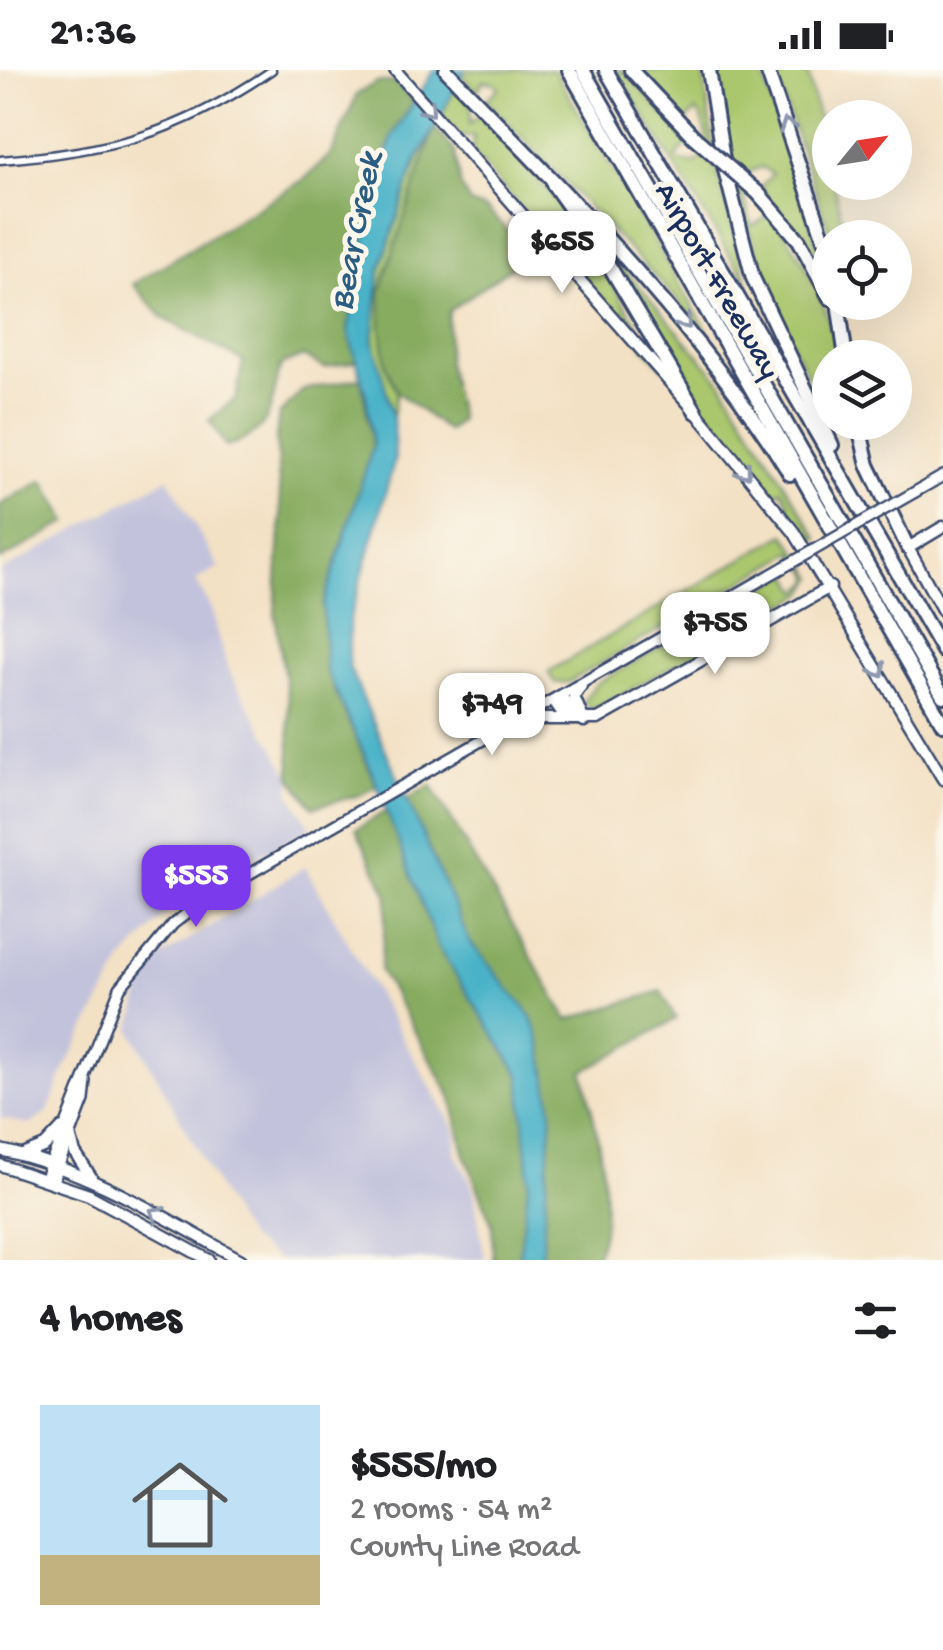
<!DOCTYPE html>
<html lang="en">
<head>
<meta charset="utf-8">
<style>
  :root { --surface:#fff; --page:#f6f6f6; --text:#202124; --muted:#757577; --accent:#7c3aed }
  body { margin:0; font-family:"Gochi Hand",sans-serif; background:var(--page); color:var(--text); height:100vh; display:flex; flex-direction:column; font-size:38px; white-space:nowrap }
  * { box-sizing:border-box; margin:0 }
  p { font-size:32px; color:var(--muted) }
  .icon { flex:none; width:55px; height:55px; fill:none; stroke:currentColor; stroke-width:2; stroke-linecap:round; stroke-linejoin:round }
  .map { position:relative; height:1190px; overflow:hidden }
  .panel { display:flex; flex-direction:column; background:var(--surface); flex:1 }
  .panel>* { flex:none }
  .needle { width:65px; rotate:60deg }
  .controls { position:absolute; left:812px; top:30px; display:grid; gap:20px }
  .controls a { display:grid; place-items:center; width:100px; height:100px; border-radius:50%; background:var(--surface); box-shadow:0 10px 40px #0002; font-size:50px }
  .price { position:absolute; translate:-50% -85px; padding:0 22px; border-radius:20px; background:#fff; color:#222; font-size:32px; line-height:65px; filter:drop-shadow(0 2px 5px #0008) }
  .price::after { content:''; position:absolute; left:50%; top:60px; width:30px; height:22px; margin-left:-15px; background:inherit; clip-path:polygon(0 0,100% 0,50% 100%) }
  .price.selected { background:var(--accent); color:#fff }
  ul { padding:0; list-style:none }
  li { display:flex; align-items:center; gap:30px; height:250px; padding:0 40px }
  li span { display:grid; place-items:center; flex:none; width:280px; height:200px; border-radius:0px; color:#555 }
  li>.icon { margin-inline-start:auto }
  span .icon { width:120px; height:120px; fill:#fffc; stroke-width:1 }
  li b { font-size:42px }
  h2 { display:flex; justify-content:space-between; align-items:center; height:120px; padding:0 40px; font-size:42px }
  .status { display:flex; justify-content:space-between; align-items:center; height:70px; padding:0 50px; background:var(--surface); direction:ltr }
  .status svg { height:28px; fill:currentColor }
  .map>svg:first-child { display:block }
  .industrial { fill:#c2c2dc }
  .green { fill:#aac76d; stroke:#627b66; stroke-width:2.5 }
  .forest { fill:#87ac60; stroke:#516e5f; stroke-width:2.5 }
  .water { fill:#4ab2c8; stroke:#327093; stroke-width:2.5 }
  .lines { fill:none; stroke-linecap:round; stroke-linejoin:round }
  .minor-casing { stroke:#3b4a6d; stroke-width:11 }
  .tertiary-casing { stroke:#3b4a6d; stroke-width:14 }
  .secondary-casing { stroke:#3b4a6d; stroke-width:15 }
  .motorway-casing { stroke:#3b4a6d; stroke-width:18 }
  .minor { stroke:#fff; stroke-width:6 }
  .tertiary { stroke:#fff; stroke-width:9 }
  .secondary { stroke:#fff; stroke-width:10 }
  .motorway { stroke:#fff; stroke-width:12 }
  .tertiary-bridge-casing { stroke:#3b4a6d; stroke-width:14; stroke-linecap:butt }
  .motorway-bridge-casing { stroke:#3b4a6d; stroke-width:18; stroke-linecap:butt }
  .tertiary-bridge { stroke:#fff; stroke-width:9 }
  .motorway-bridge { stroke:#fff; stroke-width:12 }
  .oneway { stroke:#8d97ae }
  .labels { text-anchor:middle; stroke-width:10; stroke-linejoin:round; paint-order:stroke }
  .street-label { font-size:32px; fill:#1b2f5e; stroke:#fbf7ec }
  .water-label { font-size:35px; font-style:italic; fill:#2b5d83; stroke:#fbf7ec }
</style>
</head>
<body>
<div class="status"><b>21:36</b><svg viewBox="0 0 49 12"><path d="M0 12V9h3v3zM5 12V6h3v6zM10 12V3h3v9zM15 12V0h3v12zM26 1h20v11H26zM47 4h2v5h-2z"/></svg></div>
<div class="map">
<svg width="943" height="1190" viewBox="0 0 943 1190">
  <rect width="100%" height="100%" fill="#fbf7ec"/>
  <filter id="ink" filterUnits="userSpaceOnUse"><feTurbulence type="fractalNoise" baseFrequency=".01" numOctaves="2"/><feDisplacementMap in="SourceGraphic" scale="20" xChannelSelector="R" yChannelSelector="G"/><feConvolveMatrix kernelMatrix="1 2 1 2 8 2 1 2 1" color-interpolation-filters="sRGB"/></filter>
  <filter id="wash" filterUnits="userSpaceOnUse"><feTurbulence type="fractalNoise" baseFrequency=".0048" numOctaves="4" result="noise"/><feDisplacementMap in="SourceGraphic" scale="40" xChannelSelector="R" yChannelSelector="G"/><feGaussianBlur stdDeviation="2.25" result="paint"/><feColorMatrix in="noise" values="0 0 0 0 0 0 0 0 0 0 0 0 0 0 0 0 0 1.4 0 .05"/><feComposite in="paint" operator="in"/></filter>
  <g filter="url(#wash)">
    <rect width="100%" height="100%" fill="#f3e1c5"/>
    <g class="industrial">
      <path d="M168,408l51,90 -23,12 16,31 16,59 63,107 -1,16 21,35 -98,51 -44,31 -47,52 -57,106 -17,43 -18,14 -30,-7v-546z"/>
      <path d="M305,797l151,265 -1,21 18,34 12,73h-207l-29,-21 -12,-17 -106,-192 14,-53 15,-19z"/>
    </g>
    <g class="green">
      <path d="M465,0h89l169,288 -51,-64 -186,-194 13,-12 -4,-5 -12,-2 -6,11 -15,-17z"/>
      <path d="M616,0h7l66,72 -13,15 3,4 16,2 10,-8 10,8 33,122z"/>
      <path d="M636,0h67l11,80 -6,-5 -6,-27 -6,-7 -12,13z"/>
      <path d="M717,0h44l62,192 -63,-74 12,-14 -10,-7 -16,6 -16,-9z"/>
      <path d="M774,0h33l39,167h-15z"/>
      <path d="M454,18l18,18 -2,17 11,-8 94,107 88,146 -191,-216 2,-16 -13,1 -20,-23z"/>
      <path d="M434,57l-54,165 6,74 11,26 -4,26c-7,-25 -17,-50 -19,-76 -6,-70 29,-154 60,-215z"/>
      <path d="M733,108l7,4 12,44 19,-12c35,44 55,89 69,143l-10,1v62l-58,-116z"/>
      <path d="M602,173l121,141 95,154 -9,5 -29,-38h9l-7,-15 -9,5 -76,-93z"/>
      <path d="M785,464l30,43 -11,17 -208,115 -14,-6 14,-19 194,-111 9,18 12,-9 -1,-9 -17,-21 -224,130 -14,1 -7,-11z"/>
    </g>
    <g class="forest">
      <path d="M377,12h17l20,19 -22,36 -44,190 8,34 -32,7 -21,-12 -22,9c-12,44 -7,68 -55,81l-17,-26 27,-22 7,-37 -80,-43 -30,-34 173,-106 25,-24 26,-60z"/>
      <path d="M434,57l21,24 6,36 9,16 17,6 43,45 -81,57 -2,51 13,58 -12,11 -51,-39 -11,-26 -5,-38 -1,-36z"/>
      <path d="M361,308l12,68 -50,159 3,65 51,116 -17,9 -47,12 -22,-30 -3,-78 -13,-85 6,-99 -5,-78 3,-22 24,-25z"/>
      <path d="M44,410l24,42 -68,38v-55z"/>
      <path d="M431,715l137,235 93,-29 15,28 -93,53c12,50 36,142 11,188h-101l-1,-36 -28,-72 -13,-56 -71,-126 8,-74 -32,-67z"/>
    </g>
    <path class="water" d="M434,0h31l-50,94 -35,107 -7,69 20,78 2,41 -46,163v45l121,275 62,75 10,30 10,65 -11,148h-22l10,-80 -9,-105 -81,-126 -69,-182 -44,-97 -3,-65 50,-159 -7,-51 -18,-64 22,-120 22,-74z"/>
  </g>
  <g filter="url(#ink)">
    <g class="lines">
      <g class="minor-casing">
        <path id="minor" d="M0,90c110,-8 180,-27 272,-90"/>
      </g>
      <g class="tertiary-casing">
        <g id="tertiary">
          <path d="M915,422l28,-16"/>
          <path d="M45,1108l75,-190 53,-64 34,-26 577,-331"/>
          <path d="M53,1111l31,-81 2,-19"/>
        </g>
      </g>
      <g class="secondary-casing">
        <g id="secondary">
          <path d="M395,0l301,342 98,120 149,247"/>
          <path d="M943,457l-35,21 35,63"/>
          <path d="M581,616l-7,11 10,24"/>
          <path d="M562,627l17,22"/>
          <path d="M554,631l12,17 7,1"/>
          <path d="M523,649h75l232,-132"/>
          <path d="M70,1065l5,18 16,24"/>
          <path d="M0,1080c88,19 163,67 241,110"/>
          <path d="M23,1085l22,-9 17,-18"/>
          <path d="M0,1095l89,30 120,65"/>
        </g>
      </g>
      <g class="motorway-casing">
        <g id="motorway">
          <path d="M446,0c125,129 249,250 344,404"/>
          <path d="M569,0l374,654"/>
          <path d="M583,0l360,626"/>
          <path d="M606,0l337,581"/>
          <path d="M631,0l63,67"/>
          <path d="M709,0l15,96 29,112 79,167"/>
          <path d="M767,0l63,187"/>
          <path d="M553,114l48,68 95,160"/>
          <path d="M758,123l41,47 31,58"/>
          <path d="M838,232l8,56"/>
          <path d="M858,352l10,43 40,83"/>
        </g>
      </g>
      <use href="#minor" class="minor"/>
      <use href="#tertiary" class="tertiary"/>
      <use href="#secondary" class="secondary"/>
      <use href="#motorway" class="motorway"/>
      <g class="tertiary-bridge-casing">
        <path id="tertiary-bridge" d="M784,497l131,-75"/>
      </g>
      <g class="motorway-bridge-casing">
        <path id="motorway-bridge" d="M694,67l64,56"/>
      </g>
      <use href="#tertiary-bridge" class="tertiary-bridge"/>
      <use href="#motorway-bridge" class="motorway-bridge"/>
    </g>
    <defs><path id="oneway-chevron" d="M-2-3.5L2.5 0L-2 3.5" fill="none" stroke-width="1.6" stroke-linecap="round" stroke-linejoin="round" transform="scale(2.5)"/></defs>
    <g class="oneway">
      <use href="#oneway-chevron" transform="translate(429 40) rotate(50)"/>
      <use href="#oneway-chevron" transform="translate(787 55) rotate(-110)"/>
      <use href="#oneway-chevron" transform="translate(685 253) rotate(51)"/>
      <use href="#oneway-chevron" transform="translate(745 402) rotate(51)"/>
      <use href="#oneway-chevron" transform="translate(879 601) rotate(60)"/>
      <use href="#oneway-chevron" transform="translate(156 1143) rotate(-150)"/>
    </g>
  </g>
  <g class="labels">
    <g class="street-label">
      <text transform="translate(720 209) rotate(60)" y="11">Airport Freeway</text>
    </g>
    <g class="water-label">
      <text transform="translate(353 161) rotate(-79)" y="12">Bear Creek</text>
    </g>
  </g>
</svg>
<div class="controls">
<a><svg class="needle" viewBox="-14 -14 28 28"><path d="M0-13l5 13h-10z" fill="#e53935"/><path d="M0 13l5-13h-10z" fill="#757577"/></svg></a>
<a><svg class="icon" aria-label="locate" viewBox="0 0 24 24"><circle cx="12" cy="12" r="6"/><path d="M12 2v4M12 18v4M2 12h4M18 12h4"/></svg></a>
<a><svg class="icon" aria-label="layers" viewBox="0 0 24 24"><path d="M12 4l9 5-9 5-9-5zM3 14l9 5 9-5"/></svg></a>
</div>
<b class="price" style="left:562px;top:226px">$655</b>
<b class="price" style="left:715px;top:607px">$755</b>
<b class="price" style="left:492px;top:688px">$749</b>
<b class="price selected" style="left:196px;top:860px">$555</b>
</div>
<section class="panel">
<h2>4 homes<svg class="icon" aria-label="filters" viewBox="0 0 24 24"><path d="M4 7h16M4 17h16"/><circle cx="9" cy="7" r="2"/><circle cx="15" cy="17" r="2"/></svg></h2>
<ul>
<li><span style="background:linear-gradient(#bfe0f5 75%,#c2b280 0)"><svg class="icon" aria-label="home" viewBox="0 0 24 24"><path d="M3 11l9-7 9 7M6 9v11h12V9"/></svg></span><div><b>$555/mo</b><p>2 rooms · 54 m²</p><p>County Line Road</p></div></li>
</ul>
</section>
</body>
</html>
